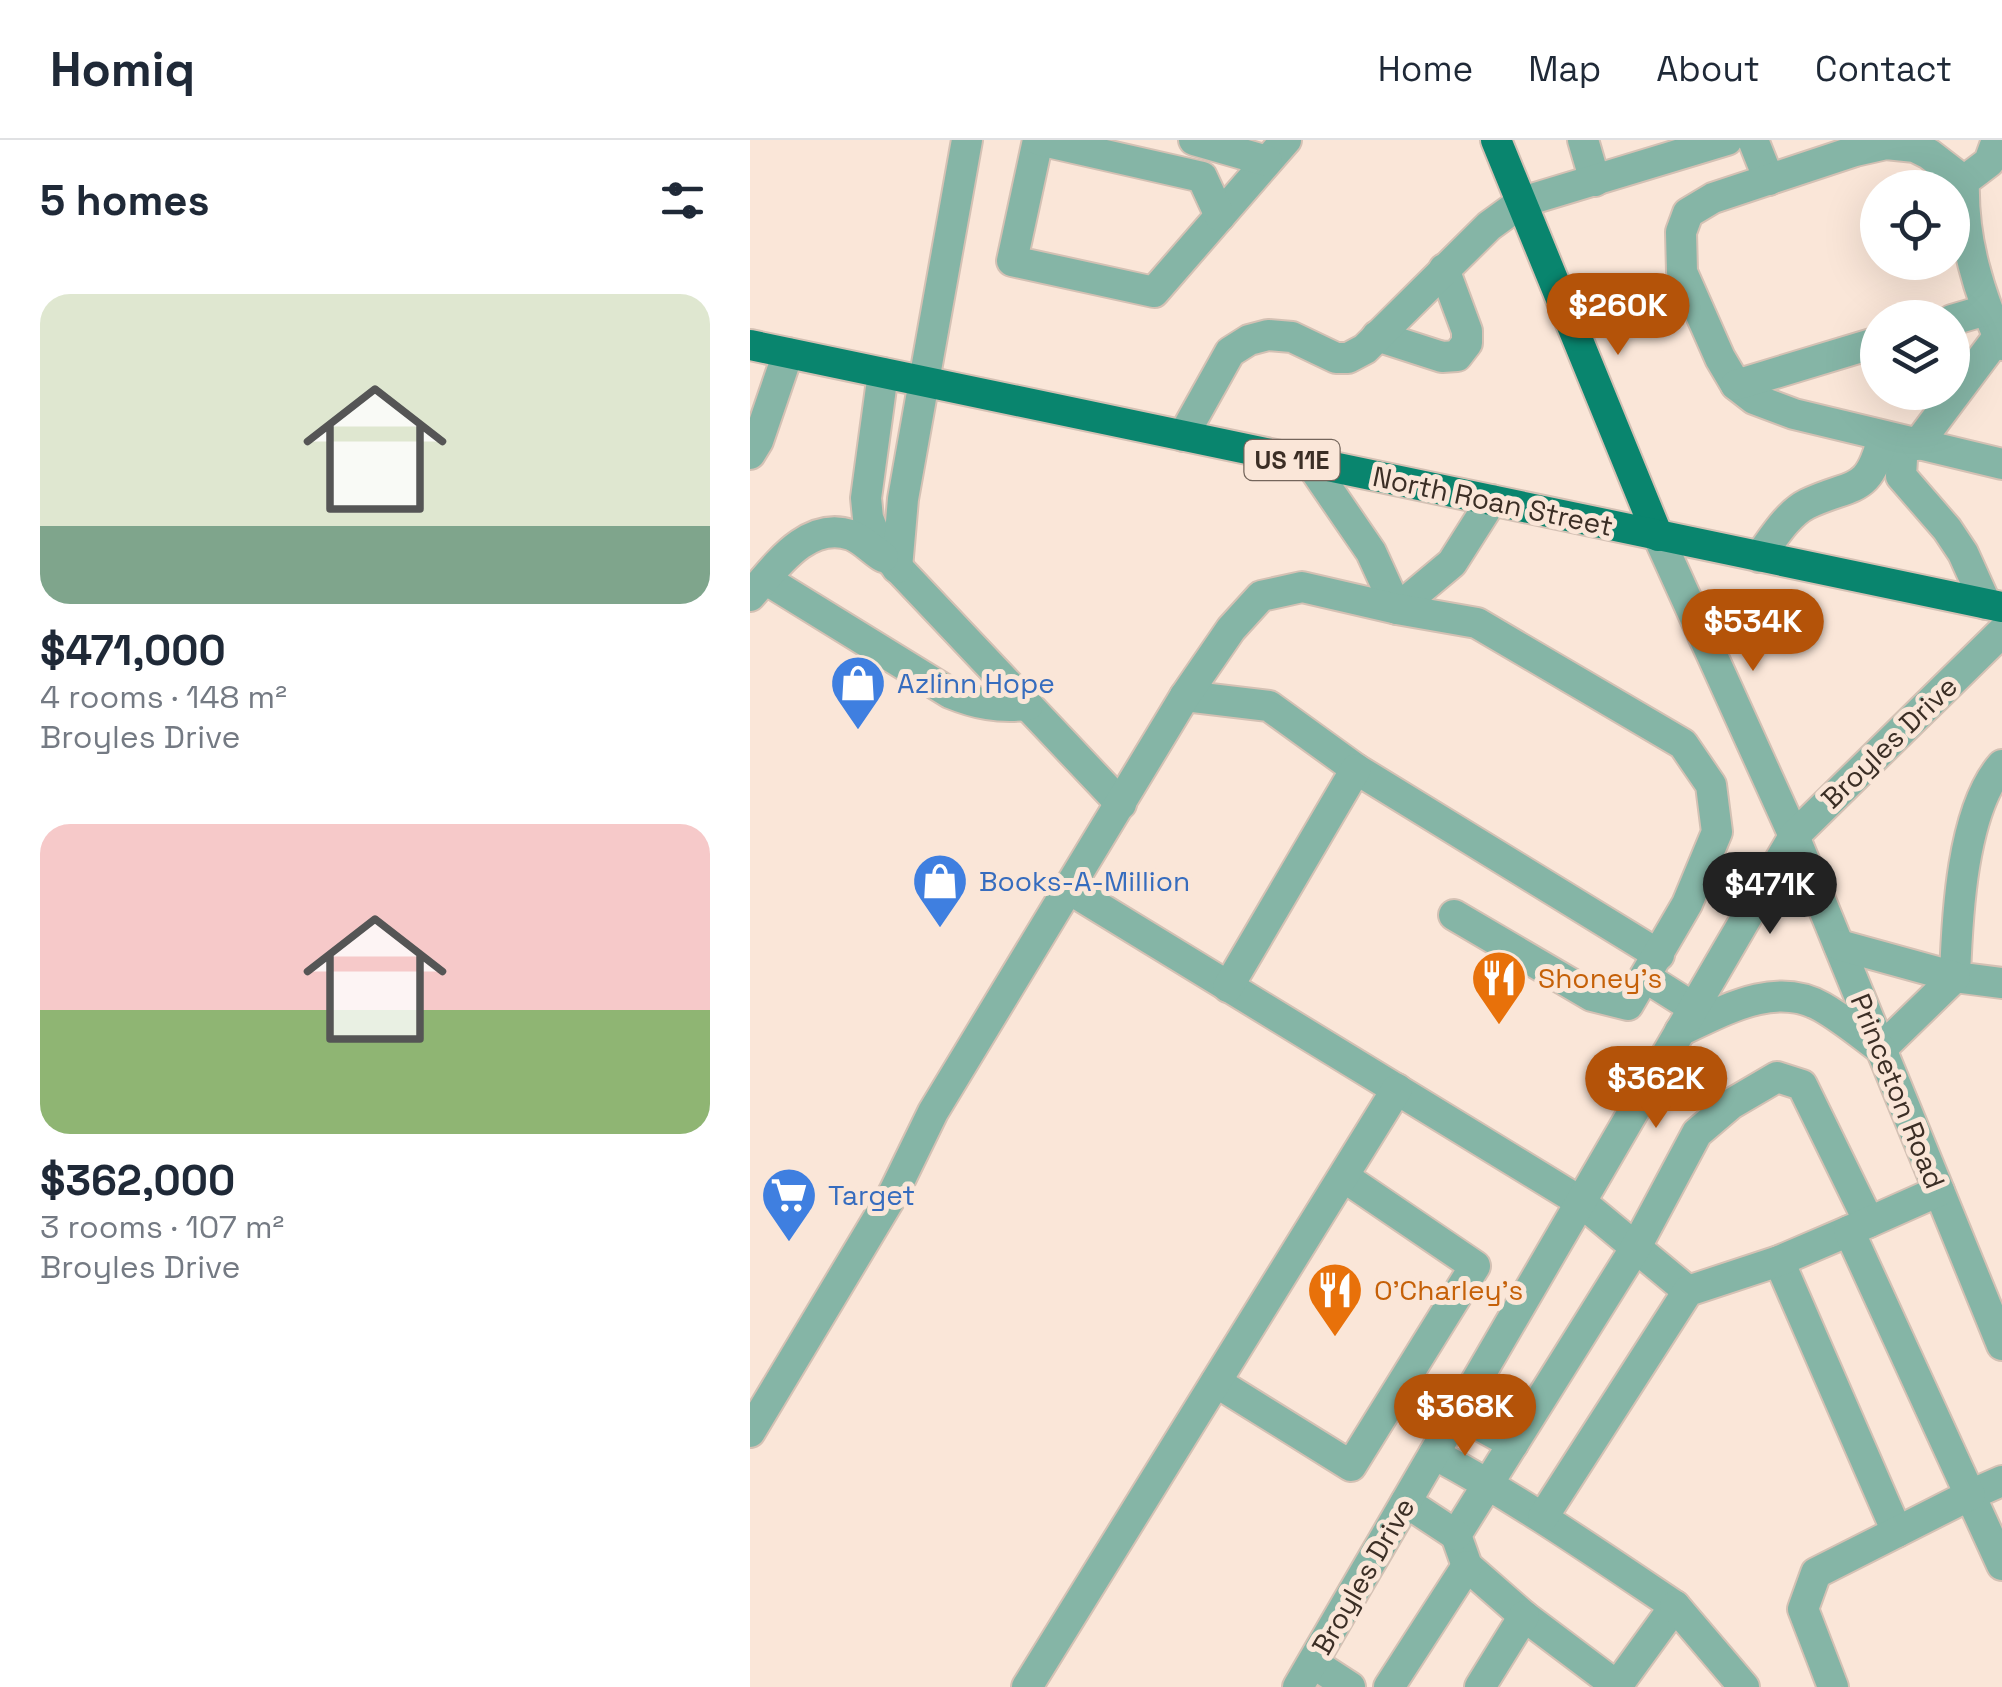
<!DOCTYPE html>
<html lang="en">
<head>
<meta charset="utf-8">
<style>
  :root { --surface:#fff; --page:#f6f6f7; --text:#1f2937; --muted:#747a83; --line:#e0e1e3; --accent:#b45309 }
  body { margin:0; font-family:"Space Grotesk",sans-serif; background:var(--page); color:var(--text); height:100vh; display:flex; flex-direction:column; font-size:38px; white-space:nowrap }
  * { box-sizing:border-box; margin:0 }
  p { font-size:32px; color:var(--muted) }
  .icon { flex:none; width:55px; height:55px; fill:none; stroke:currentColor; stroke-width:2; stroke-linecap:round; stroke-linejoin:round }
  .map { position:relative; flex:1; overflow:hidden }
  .drawer { display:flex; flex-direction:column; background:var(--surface); width:750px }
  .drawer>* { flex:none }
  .buttons { position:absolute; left:1110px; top:30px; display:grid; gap:20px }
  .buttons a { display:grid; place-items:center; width:110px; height:110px; border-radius:50%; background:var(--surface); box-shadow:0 10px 40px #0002; font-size:50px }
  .price { position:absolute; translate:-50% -85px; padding:0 22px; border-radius:35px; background:var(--accent); color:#fff; font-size:32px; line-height:65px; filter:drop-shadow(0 2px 5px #0008) }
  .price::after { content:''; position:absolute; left:50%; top:60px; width:30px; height:22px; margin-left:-15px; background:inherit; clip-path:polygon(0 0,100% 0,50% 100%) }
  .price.on { background:#222; color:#fff }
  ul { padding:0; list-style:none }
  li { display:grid; align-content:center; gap:20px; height:530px; padding:0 40px }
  li span { display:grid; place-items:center; height:310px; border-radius:30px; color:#555 }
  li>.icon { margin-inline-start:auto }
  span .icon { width:180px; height:180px; fill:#fffc; stroke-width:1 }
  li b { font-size:42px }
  h2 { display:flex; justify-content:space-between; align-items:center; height:120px; padding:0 40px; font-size:42px }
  header { display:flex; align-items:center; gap:60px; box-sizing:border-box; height:140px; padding:0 50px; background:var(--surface); border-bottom:2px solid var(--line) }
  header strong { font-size:48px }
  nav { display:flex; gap:55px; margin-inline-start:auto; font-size:35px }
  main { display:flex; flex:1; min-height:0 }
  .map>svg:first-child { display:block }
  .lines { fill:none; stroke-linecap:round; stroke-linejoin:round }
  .minor-casing { stroke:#d4c1b4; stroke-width:34 }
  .major-casing { stroke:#d4c1b4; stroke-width:34 }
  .minor { stroke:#85b5a6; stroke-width:30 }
  .major { stroke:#09856e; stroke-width:30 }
  .labels { text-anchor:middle; stroke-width:10; stroke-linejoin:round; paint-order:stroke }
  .shield { fill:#fae6d8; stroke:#74655b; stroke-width:2.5 }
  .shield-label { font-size:25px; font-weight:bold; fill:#3b2e25 }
  .street-label { font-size:28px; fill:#3b2e25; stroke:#fae6d8 }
  .shop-label { font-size:28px; fill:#366cbe; stroke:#fae6d8; text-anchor:start }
  .food-label { font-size:28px; fill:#c56008; stroke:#fae6d8; text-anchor:start }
</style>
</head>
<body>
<header>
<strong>Homiq</strong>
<nav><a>Home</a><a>Map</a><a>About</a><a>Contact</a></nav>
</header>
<main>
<section class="drawer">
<h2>5 homes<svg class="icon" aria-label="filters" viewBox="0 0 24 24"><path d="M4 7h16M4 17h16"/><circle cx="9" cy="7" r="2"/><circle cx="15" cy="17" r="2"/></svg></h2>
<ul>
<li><span style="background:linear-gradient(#dfe7d0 75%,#7fa58c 0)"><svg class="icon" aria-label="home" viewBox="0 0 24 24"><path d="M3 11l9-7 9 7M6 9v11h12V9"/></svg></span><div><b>$471,000</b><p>4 rooms · 148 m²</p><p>Broyles Drive</p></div></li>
<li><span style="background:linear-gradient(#f6c9c9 60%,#8fb573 0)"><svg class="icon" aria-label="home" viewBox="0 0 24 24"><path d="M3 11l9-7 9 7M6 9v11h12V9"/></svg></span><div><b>$362,000</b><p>3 rooms · 107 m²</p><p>Broyles Drive</p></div></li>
</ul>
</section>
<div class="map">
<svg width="1252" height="1547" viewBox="0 0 1252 1547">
  <rect width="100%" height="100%" fill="#fae6d8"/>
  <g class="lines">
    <g class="minor-casing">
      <g id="minor">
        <path d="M288,0l-26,121 142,31 132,-152"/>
        <path d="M289,0l163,37 18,39"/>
        <path d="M444,0l73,21"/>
        <path d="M833,0l12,41"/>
        <path d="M1003,0l16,40"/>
        <path d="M1247,0l-8,22 -25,19c-2,58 15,112 38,164"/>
        <path d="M1214,41l-35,-27 -14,-7 -29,-3 -31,7 -142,47 -25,15 -7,19 1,40 38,86 16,27 18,14 40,15 208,50"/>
        <path d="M1202,180l34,-10"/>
        <path d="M627,196l65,21 15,-1 10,-13v-12l-23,-62"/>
        <path d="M133,233l-17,125 2,20 12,31 241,255"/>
        <path d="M986,245l142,-43"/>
        <path d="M433,296l47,-84 19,-12 19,-5 24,2 44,21h12l17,-9 124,-123 33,-24 205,-62"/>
        <path d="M1153,301l-2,35 46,53 16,24 23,51"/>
        <path d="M1167,305l81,-108"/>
        <path d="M0,314l8,-13 30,-88"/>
        <path d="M560,323l61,89 26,57 55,-46 40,-63"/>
        <path d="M908,396l136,300 208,509"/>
        <path d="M1009,417c13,-17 28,-43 48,-53 46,-22 62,-8 76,-68"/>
        <path d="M147,428l6,-69 64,-359"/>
        <path d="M15,439l185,114c27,11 48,15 78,12"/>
        <path d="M0,456c25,-28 57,-76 101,-61 11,4 22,16 32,22"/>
        <path d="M435,556l84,10 87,63 303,186"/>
        <path d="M1252,625c-40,45 -45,152 -47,212l47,6"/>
        <path d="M319,749l512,313 107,89"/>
        <path d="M1089,805l116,32 -74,72"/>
        <path d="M895,837l49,31"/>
        <path d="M478,847l128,-218"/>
        <path d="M930,891c43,-20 95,-51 142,-24 21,12 40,28 59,42"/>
        <path d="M1029,1121l118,271"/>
        <path d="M466,1242l135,84 124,-200 -131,-89"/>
        <path d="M707,1273l56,31"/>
        <path d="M0,1292l144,-240 39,-80 252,-416 46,-67 30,-33 41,-9 95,22 80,14 206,121 28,41 6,47 -30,72 -59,101 -36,-9 -138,-81"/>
        <path d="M684,1314c84,45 162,99 241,152l-58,80 -93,-70 -57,-50 -11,-31 180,-288 61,-114 34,-29 46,-27 25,8 67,137"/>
        <path d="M1252,1341l-32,14 32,70"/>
        <path d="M656,1362l50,33"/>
        <path d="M793,1377l145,-226 91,-30 70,-30"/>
        <path d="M925,1466l69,81"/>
        <path d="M563,1523l37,24"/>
        <path d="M277,1547l370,-598"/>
        <path d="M548,1547l496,-851 208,-204"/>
        <path d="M639,1547l78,-121"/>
        <path d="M730,1547l44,-71"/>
        <path d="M1083,1547l-30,-78 13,-36 154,-78 -121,-264 90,-40"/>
      </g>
    </g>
    <g class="major-casing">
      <g id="major">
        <path d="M746,0l162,396"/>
        <path d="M0,205l1252,262"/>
      </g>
    </g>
    <use href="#minor" class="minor"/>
    <use href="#major" class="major"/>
  </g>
  <defs>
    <g id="shop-pin" transform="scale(2.875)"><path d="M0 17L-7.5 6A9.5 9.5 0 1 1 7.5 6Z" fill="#3f7fe0" stroke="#fae6d8"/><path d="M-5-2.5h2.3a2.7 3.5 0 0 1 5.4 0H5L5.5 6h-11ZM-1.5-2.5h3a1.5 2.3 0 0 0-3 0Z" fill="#fff"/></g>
    <g id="restaurant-pin" transform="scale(2.875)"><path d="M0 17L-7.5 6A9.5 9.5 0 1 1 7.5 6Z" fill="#e8710a" stroke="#fae6d8"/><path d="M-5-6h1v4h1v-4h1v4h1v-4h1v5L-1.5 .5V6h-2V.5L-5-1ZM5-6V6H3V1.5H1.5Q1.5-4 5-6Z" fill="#fff"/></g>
    <g id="supermarket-pin" transform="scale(2.875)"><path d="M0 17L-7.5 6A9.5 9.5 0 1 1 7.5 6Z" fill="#3f7fe0" stroke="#fae6d8"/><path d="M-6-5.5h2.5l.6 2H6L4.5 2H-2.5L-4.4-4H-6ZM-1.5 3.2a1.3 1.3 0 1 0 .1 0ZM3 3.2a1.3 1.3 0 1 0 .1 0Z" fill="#fff"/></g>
  </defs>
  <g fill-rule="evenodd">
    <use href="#shop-pin" x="108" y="543"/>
    <use href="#shop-pin" x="190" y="741"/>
    <use href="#restaurant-pin" x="749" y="838"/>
    <use href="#supermarket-pin" x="39" y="1055"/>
    <use href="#restaurant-pin" x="585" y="1150"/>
  </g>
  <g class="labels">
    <rect class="shield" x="494.5" y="300" width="95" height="40" rx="8"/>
    <g class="shield-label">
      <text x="542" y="329">US 11E</text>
    </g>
    <g class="street-label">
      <text transform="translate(743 361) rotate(12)" y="10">North Roan Street</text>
      <text transform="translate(1139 602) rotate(-44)" y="10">Broyles Drive</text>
      <text transform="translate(1148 951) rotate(68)" y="10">Princeton Road</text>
      <text transform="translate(613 1436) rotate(-60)" y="10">Broyles Drive</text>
    </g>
    <g class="shop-label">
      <text x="147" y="553">Azlinn Hope</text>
      <text x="229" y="751">Books-A-Million</text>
      <text x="78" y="1065">Target</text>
    </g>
    <g class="food-label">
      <text x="788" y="848">Shoney's</text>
      <text x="624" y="1160">O'Charley's</text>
    </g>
  </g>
</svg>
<div class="buttons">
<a><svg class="icon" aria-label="locate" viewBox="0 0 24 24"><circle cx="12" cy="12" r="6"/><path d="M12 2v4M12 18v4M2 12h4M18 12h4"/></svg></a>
<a><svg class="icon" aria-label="layers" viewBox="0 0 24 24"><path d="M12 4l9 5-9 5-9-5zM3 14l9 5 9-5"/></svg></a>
</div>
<b class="price" style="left:868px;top:218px">$260K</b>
<b class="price" style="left:1003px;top:534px">$534K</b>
<b class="price on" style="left:1020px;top:797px">$471K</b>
<b class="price" style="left:906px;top:991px">$362K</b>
<b class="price" style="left:715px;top:1319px">$368K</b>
</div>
</main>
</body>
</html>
